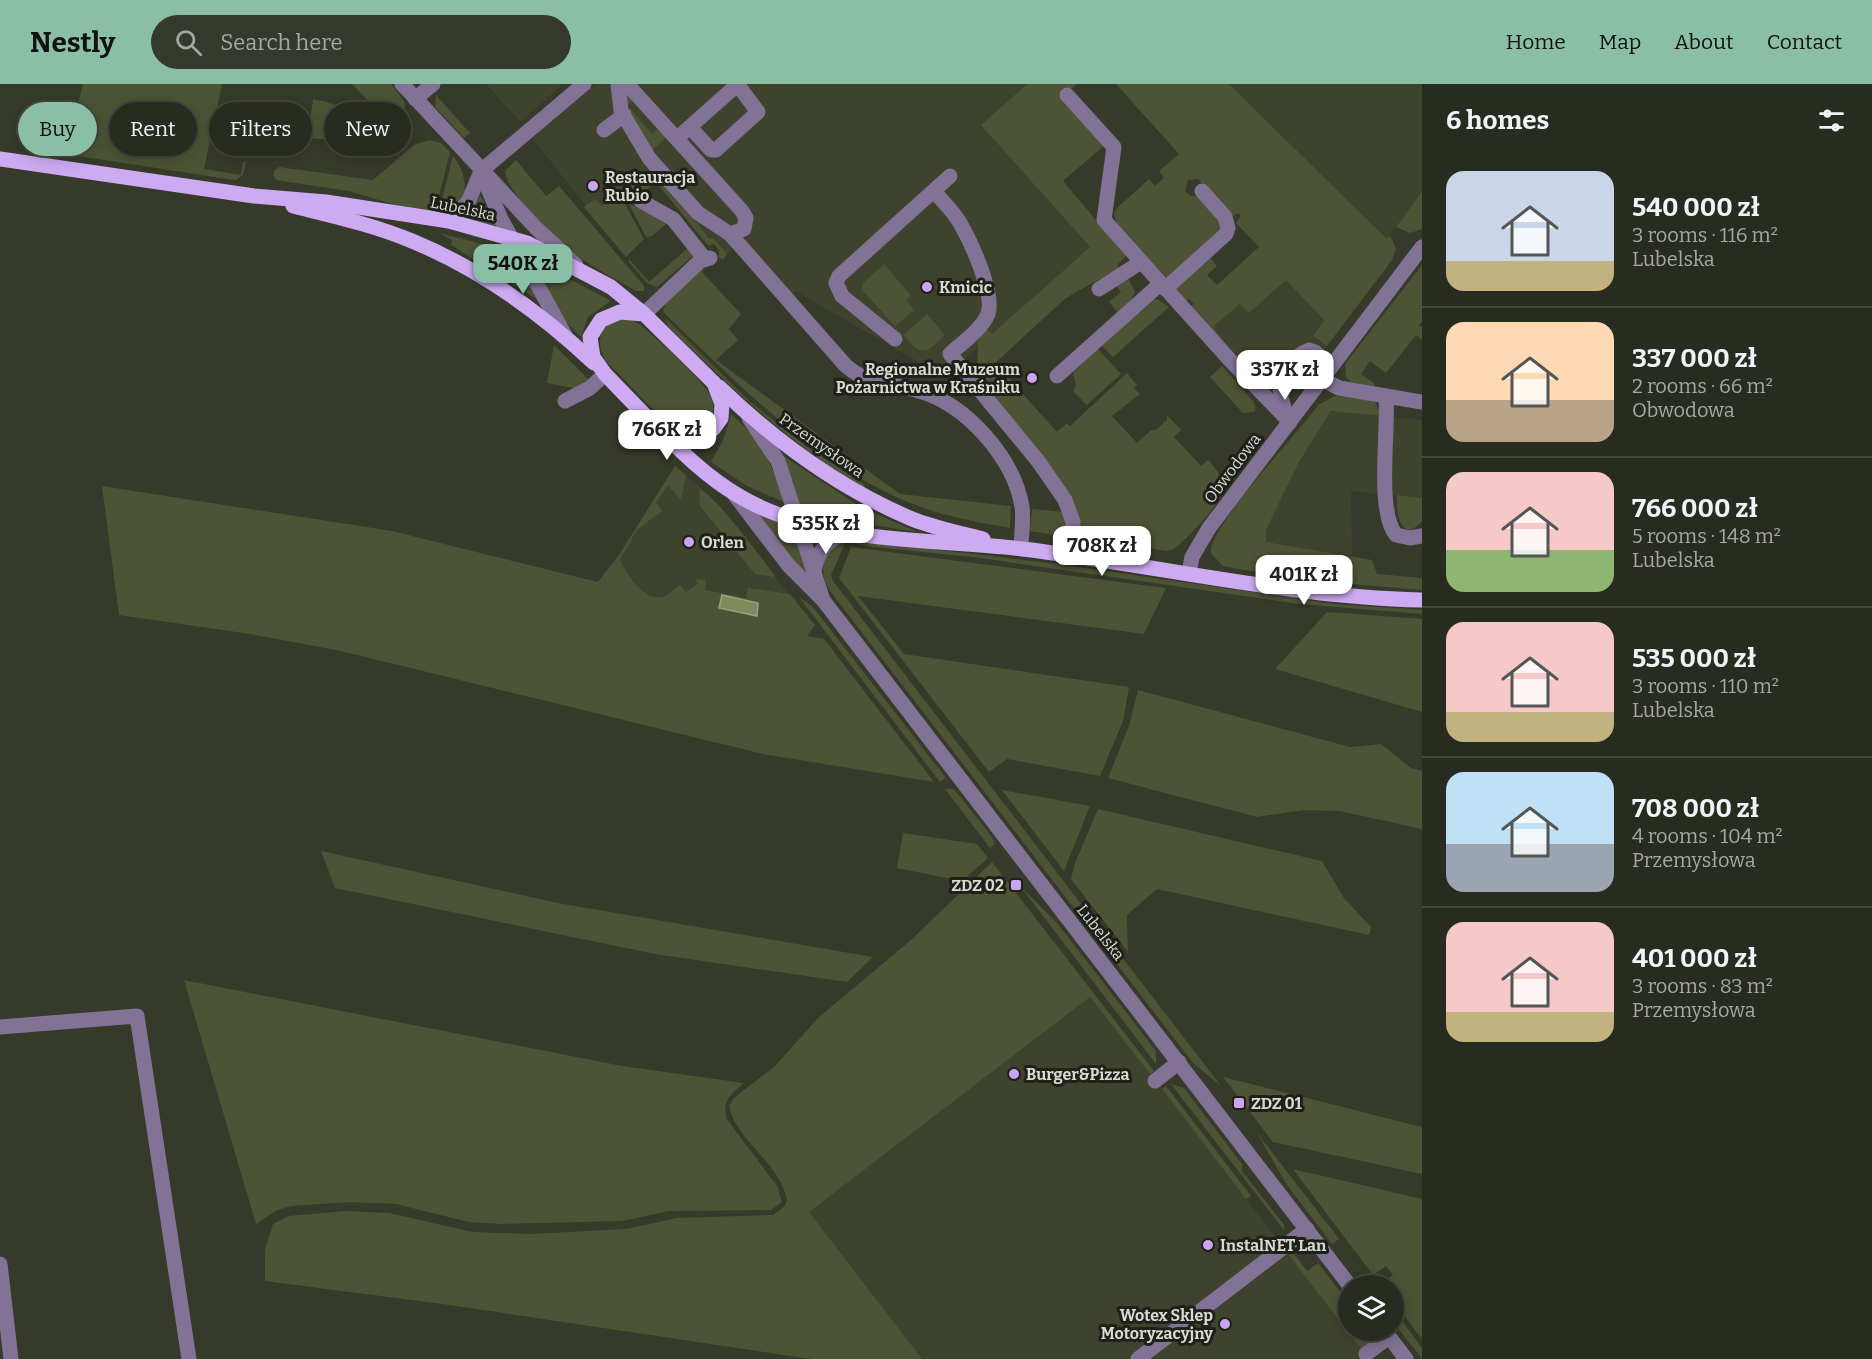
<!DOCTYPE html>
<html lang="en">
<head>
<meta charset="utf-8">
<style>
  :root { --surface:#282c20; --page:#34382d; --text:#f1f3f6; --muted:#a5a7a5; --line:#44483e; --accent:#8abfa5 }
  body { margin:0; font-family:Bitter,serif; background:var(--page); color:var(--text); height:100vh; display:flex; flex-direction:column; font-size:22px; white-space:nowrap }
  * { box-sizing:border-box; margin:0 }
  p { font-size:20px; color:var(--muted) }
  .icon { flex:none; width:33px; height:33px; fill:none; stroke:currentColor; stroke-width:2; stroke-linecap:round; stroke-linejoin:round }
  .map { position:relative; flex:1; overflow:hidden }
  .sheet { display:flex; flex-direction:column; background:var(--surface); width:450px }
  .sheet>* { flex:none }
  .hud { position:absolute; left:18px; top:18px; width:570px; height:54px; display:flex; gap:12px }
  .fabs { position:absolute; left:1338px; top:1191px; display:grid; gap:12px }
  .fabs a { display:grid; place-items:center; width:66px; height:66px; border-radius:50%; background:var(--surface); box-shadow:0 3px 15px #0003,0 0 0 2px var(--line); font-size:30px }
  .price { position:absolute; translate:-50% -51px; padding:0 14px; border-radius:12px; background:#fff; color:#222; font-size:20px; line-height:39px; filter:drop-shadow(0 2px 3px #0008) }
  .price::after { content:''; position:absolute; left:50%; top:36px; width:18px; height:14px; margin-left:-9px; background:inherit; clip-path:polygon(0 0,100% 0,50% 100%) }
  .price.selected { background:var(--accent); color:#111 }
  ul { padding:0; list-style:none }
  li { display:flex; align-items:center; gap:18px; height:150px; padding:0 24px }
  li+li { border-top:2px solid var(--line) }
  li span { display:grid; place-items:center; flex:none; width:168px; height:120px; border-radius:18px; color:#555 }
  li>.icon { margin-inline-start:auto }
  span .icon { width:72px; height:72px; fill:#fffc; stroke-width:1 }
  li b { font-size:26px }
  h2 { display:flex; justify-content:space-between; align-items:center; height:72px; padding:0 24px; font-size:26px }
  .chip { padding:0 21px; border-radius:27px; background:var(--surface); box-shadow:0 3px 15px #0003,0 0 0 2px var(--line); font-size:21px; line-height:54px }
  .chip.selected { background:var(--accent); color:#111 }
  header { display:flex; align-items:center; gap:36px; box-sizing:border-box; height:84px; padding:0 30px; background:var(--accent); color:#111 }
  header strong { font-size:28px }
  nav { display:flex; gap:33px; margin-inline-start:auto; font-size:21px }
  .search { width:420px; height:54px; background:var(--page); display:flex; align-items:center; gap:15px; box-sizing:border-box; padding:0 21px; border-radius:33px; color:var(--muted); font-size:22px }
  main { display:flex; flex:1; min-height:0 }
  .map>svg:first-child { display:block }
  .built { fill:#3e432d }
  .green { fill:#4d5435 }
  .water { fill:#7f8a5d; stroke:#99a280; stroke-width:1.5 }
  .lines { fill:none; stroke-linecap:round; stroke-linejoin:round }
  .minor { stroke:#827295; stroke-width:15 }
  .major { stroke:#cdaaf2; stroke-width:15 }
  .poi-dot { fill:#c8a5ee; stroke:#1e2019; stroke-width:2 }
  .labels { text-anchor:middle; stroke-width:6; stroke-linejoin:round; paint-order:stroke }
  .poi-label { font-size:16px; font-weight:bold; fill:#d7dad0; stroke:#1e2019; text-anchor:start }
  .street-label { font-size:16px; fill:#d7dad0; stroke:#1e2019 }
</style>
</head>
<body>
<header>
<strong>Nestly</strong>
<div class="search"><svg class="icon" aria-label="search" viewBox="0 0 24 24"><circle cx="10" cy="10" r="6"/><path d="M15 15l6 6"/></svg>Search here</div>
<nav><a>Home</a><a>Map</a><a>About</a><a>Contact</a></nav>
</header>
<main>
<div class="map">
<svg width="1422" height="1275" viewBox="0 0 1422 1275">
  <rect width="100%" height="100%" fill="#363a2a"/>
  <g class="built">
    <path d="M486,0h77l-43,38z"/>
    <path d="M596,0h431l-46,41 109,122 -145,130 -150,-86 -13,10 -49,-53 -6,6 -28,-27 -49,-59 -49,39 -6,-8 -9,7 -54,-68z"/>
    <path d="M1229,0h193v107l-35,48z"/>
    <path d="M1286,195l38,41 -11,16 14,10 -14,18 -4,-4 -37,33 -38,-38 -21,-28 27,-23 9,9z"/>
    <path d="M1331,327l91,9v78l-71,-7 1,65 -83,-11 -3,-3v-12l32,-66z"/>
    <path d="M675,382l26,22 114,137 -9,11 -208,-54 26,-34z"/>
    <path d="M1090,913l72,92 207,270h-447l-114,-147z"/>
  </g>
  <g class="green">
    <path d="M83,0h139l-18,85 37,6 2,-13h3l-3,13 -7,5 -8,-1 -163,-25z"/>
    <path d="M352,0h39l13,17 2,14 -8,8 -11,-2z"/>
    <path d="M1027,0h50l-13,11 42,49 -43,37 63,75 -9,9 2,3 -53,30 -71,65 62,69 10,-9 3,3 57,-53 10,12 -3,3 6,6 -28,22 25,27 14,-13h5l11,-10v-5l14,15 -7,7 27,29 7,-6c9,9 16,20 14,33 -3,12 -39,51 -50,57l-6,1 -79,-12 -10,-25 -100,-139 1,-34 7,-14 7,7 98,-87 -109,-122z"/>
    <path d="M1116,0h113l158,155 3,-4 6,14 -4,11 -65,86 -14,-10 11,-16 -38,-40 -37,33 -9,-9 -27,23 21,28 -44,-49 4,-2 -5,-5 -3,2 -11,-12 35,-32 7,9 -10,9 10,10 42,-38 -23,-24 5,-7 -3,-3 -6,4 -34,-38 -10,1 -3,11 6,5h7l19,16 5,16 -55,50 -50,-54 -3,-10 2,-5 33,-30 6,7 9,-8 -5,-7 20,-17z"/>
    <path d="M628,9l7,5 -8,7 25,29 8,-7 8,9 -16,14 -28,-49z"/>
    <path d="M436,11l34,38 -6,5 -29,-31z"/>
    <path d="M313,15c7,2 19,3 25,8 9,7 4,26 -2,33l-28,-2z"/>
    <path d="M429,56l12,3 9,9 -15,60 -25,-3 -62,-18 -72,-11 -3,-5 1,-4 5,-4 94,13 41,-35z"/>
    <path d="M453,72c16,20 20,56 -15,58z"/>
    <path d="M516,76l30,36 13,-10 85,100v5h-8c-17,-10 -36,-20 -53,-31 -17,-12 -82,-70 -77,-90z"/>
    <path d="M650,84l60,71 3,-1 14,16 -4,5 -4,-1v-8l-5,-6 -5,2 -3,-3 -50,-61 -23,19 -12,-9z"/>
    <path d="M1422,107v38l-12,4 -14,-6z"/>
    <path d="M619,109l25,46 -18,18 -42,-50 11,-8 7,7z"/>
    <path d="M480,111l20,34 -37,-9z"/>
    <path d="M628,118l38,22 -14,12 -6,1z"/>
    <path d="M439,149l72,18 25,48 -85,-54 1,-5z"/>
    <path d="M688,164l6,7 -37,32 -9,-3 -19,-22v-3l20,23z"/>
    <path d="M530,174l81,43 -23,16 -7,20 -17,-17z"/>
    <path d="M884,180l27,32 -5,4 8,10 -19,16 -33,-36v-6z"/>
    <path d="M1422,181v57l-3,3 3,2v13l-6,-5 -30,38 -16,-12 -9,13 14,10 -1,3 -23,-5 -5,-5 -1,-13z"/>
    <path d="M705,182l-3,6 39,42 -12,15 9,11 -22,20 184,134 111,12 -1,22c-34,-6 -69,-12 -102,-26 -93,-38 -173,-121 -245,-190l3,-11z"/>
    <path d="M1128,194l7,14 -5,10 -12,11 -9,-11 12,-10 -5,-6z"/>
    <path d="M1157,215l12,8 -56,50 -11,-11 47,-45z"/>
    <path d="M927,230l18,21c-21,20 -22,22 -42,0z"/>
    <path d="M665,234l84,83 57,45 59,39 -2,4c-73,-46 -134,-102 -195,-163z"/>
    <path d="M619,235l13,1 7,4c15,12 66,58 72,73 4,11 3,22 -6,30 -8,7 -20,8 -30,5l-70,-72c-9,-18 -7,-33 14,-41z"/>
    <path d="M554,261l37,37 -12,7 -32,-6z"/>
    <path d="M1097,264l24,26 -34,31 -14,-14 3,-6 -3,-12z"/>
    <path d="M1304,276l9,4 2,9 -15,17 -9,-1 -4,-11z"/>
    <path d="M1222,282l32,36 2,7 -2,3 -11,1 -33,-36z"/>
    <path d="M1335,312l39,4 8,16 -51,-5 -33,53 -32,66v12l106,18 5,14 45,4v12l-84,-7 -94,-13 -21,-4 -12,-13c-3,-26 88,-120 107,-148z"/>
    <path d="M731,330c35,32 38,45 53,88l-37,-16 -36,-24 13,-24z"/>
    <path d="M782,371l77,51 -6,16 -53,-14z"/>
    <path d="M675,382l11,9 -5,25 -13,-15 -12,17 6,9 -25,19 -17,29c5,14 26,46 45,37 5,-2 10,-8 15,-11l6,7 12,-8 -3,-5 11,1 -1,10 41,8 2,-10 42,6 25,31 -8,11 17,3 110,143 -171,-28 -422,-103 -91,-17 -131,-19 -17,-129 290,45 206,51 21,-27z"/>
    <path d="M699,405c13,2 65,72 76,87l-1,1 -19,-3 -55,-68z"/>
    <path d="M1397,411l25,3v23c-22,25 -26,-10 -25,-26z"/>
    <path d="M1032,425l32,3 3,17 -2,8 -35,-6z"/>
    <path d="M752,426l40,14 17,55z"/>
    <path d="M866,426l52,22 -58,-9z"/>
    <path d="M855,456l202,24 277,40 88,6v4l-123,-10 -319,-46 -114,-12 -13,-3z"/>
    <path d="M846,457l-15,34 2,6 388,505 -28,-23 -363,-472c-12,-18 -9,-43 16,-50z"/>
    <path d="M851,463l315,41 -22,46 -286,-38 46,58 225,33 -6,34 -23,55 -93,-17 -18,13 -150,-194z"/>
    <path d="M799,513l14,10 133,171 -6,4z"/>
    <path d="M1327,528l95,7v93l-147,-43z"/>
    <path d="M1138,606l212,57 31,-3 30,24 11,3v58l-82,-18 -36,-1 -47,7 -149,-39 21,-52z"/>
    <path d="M945,705h9l38,48 3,7 -5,4z"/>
    <path d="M1002,706l88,16 -26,65z"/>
    <path d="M1098,725l224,52 22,37 27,29 -2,8 -212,-46 -30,26 1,37 -57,-73 4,-16z"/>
    <path d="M903,749l74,11 11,14 -26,23 -65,-13z"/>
    <path d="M321,767l242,53 310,53 -26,25 -192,-28 -320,-66z"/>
    <path d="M992,778l162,209 -4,3 -60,-77 -281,215 113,147h-111l-361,-54 -185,-24v-32l8,-25 16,-8 57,-5 43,2 83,19 59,2 95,-5 51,-11 96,-3 11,-8 3,-6c-6,-38 -53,-62 -58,-96l5,-7 41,-32 43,-48 93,-78z"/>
    <path d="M1021,803l37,37 98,127v13z"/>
    <path d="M184,896l438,86 122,17c-14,12 -21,17 -18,35l51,68 5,16 -11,8 -102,1 -47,10 -121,3 -32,-2 -73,-18 -47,-2 -58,4 -14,4 -21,14z"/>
    <path d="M1223,993l199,50v47l-149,-32z"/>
    <path d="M1171,1000l13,4 58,76v7l42,54v5z"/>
    <path d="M1166,1002l85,110 -5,3 -84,-110z"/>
    <path d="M1257,1049l82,106 -7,5 -45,-59z"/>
    <path d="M1293,1085l129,30v140l-28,-37v-16l-14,-1 13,-10 -7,-9 -13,9z"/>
    <path d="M1292,1167l15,20 11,-8 30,39v28l23,2v9l-9,9 -74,-96z"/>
    <path d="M1394,1226l28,38v11l-28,-36z"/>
  </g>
  <path class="water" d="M722,511l36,8 -1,13 -38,-8z"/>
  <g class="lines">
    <g class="minor">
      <path d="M402,0l134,144 40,37"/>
      <path d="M618,0l3,27 28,47 49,55 32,21 116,132c24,20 44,17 73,25 47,13 95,67 103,116 2,13 -1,29 -1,42"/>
      <path d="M627,0l115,127 4,7 -2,11 -14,5"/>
      <path d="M1067,11l47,52 -10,73 125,139 61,63"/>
      <path d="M415,15l18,-15"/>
      <path d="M690,43l21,23h5l42,-38 -21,-28"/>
      <path d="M604,46l20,-15"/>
      <path d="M683,49l54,-48"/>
      <path d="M483,93l18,42 64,116"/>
      <path d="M934,107c8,10 20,21 26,32 11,19 35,71 28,91 -7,16 -25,28 -38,40l88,107 27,39 8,22 1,34"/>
      <path d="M641,117l32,18 31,39"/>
      <path d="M449,137l7,-4 13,-17 12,-29 103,-87"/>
      <path d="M1099,205l42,-27"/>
      <path d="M1165,205l61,-55 2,-6 -3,-11 -23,-26"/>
      <path d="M644,230l56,-53 10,-3"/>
      <path d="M895,255l-53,-43 -6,-13 3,-7 111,-100"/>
      <path d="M1057,292l103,-92"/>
      <path d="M1322,295l17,9 83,14"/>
      <path d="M1386,312c3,34 -10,115 10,139l14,3 12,-2"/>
      <path d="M565,317l25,-13 15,-14"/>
      <path d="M749,334l29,43 44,136"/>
      <path d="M1288,335c-8,-21 -13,-35 2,-54 5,-7 10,-12 19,-15l6,2 16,15"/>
      <path d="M734,410l55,72 34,34 527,686"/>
      <path d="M814,488c3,-19 11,-30 29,-39"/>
      <path d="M1189,489l3,-16 17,-29 213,-281"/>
      <path d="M0,943l137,-11 52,343"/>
      <path d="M1155,997l24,-19"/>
      <path d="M0,1180l11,95"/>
      <path d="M1384,1246l22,29"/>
      <path d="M1366,1270l23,-17"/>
      <path d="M1138,1275l169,-130"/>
    </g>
    <g class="major">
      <path d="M0,75l254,37 72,6 123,19 78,22 84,44 33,27 70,69 8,21 -1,14 -8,11 -11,9 -20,3 -20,-8 -57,-59 -12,-17 -3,-20 11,-17 19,-8 24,2"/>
      <path d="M293,122c40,10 81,19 119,35 68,28 129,72 182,122"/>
      <path d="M719,303c55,53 122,102 193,132 23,9 47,14 71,20"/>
      <path d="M667,353c32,33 66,61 110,77 80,30 163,25 246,35 132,16 265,48 399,51"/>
    </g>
  </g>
  <g class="poi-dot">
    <circle cx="593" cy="102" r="6"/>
    <circle cx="927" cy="203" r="6"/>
    <circle cx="1032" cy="294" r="6"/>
    <circle cx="689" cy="458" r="6"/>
    <rect x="1010" y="795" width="12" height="12" rx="3"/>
    <circle cx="1014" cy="990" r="6"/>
    <rect x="1233" y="1013" width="12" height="12" rx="3"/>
    <circle cx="1208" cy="1161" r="6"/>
    <circle cx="1225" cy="1240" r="6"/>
  </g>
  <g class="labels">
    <g class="poi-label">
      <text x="605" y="99">Restauracja<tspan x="605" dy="18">Rubio</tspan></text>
      <text x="939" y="209">Kmicic</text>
      <text x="1020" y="291" text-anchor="end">Regionalne Muzeum<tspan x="1020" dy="18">Pożarnictwa w Kraśniku</tspan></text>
      <text x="701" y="464">Orlen</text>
      <text x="1004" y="807" text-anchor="end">ZDZ 02</text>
      <text x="1026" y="996">Burger&amp;Pizza</text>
      <text x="1251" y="1025">ZDZ 01</text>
      <text x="1220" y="1167">InstalNET Lan</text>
      <text x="1213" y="1237" text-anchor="end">Wotex Sklep<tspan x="1213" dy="18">Motoryzacyjny</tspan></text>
    </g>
    <g class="street-label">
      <text transform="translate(463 124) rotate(12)" y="6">Lubelska</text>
      <text transform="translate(822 361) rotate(35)" y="6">Przemysłowa</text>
      <text transform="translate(1232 384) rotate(-53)" y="6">Obwodowa</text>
      <text transform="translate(1101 848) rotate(52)" y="6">Lubelska</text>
    </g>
  </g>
</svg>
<div class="fabs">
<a><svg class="icon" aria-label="layers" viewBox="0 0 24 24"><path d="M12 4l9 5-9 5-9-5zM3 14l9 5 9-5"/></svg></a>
</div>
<b class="price selected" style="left:523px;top:211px">540K zł</b>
<b class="price" style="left:1285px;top:317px">337K zł</b>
<b class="price" style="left:667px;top:377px">766K zł</b>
<b class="price" style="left:826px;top:471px">535K zł</b>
<b class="price" style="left:1102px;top:493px">708K zł</b>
<b class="price" style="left:1304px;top:522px">401K zł</b>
<div class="hud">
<a class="chip selected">Buy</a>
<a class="chip">Rent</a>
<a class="chip">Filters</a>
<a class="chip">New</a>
</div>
</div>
<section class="sheet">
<h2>6 homes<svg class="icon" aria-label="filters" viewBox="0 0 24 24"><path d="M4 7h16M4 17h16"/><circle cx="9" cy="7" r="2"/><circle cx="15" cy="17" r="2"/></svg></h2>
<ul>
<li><span style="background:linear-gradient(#c9d6e8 75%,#c2b280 0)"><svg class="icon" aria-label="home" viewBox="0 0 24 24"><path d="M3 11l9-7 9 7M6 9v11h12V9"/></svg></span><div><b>540 000 zł</b><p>3 rooms · 116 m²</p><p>Lubelska</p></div></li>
<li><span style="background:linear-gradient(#ffd9b3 65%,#b9a48a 0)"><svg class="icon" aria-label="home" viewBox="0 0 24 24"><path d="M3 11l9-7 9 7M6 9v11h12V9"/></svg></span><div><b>337 000 zł</b><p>2 rooms · 66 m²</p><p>Obwodowa</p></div></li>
<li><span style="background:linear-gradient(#f6c9c9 65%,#8fb573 0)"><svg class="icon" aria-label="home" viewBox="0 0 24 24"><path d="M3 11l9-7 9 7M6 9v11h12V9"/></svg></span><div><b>766 000 zł</b><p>5 rooms · 148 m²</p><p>Lubelska</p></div></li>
<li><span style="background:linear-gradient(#f6c9c9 75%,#c2b280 0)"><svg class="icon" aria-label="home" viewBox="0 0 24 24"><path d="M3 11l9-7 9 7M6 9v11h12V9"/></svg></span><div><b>535 000 zł</b><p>3 rooms · 110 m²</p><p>Lubelska</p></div></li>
<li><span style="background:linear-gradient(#bfe0f5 60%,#9aa5b1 0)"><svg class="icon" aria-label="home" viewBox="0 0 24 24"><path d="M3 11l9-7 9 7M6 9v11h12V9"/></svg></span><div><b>708 000 zł</b><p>4 rooms · 104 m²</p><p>Przemysłowa</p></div></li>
<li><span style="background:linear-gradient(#f6c9c9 75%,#c2b280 0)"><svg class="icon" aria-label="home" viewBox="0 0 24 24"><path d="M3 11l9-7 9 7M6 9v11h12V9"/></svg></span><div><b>401 000 zł</b><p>3 rooms · 83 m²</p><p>Przemysłowa</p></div></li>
</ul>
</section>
</main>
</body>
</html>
